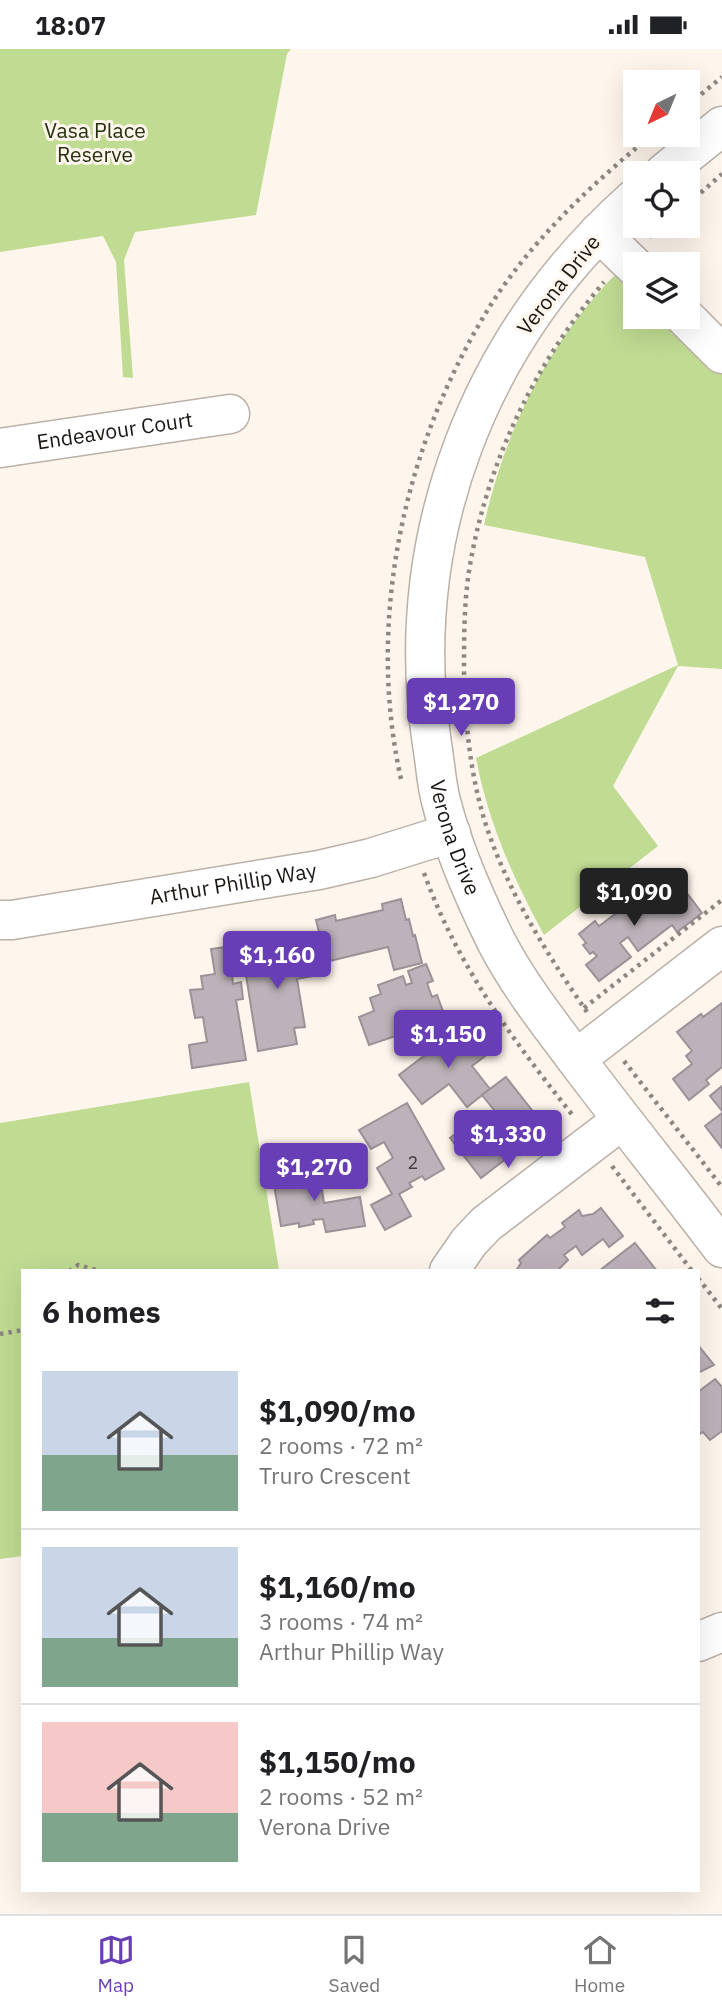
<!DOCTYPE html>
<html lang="en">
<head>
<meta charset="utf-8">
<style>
  :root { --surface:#fff; --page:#f2f2f2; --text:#202124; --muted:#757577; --line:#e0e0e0; --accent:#683eb6 }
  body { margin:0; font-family:"IBM Plex Sans",sans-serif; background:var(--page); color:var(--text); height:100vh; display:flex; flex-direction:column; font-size:26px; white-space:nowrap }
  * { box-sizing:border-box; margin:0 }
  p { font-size:23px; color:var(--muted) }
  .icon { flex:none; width:38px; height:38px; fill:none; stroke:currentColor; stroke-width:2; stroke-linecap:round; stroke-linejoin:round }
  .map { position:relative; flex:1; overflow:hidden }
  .details { position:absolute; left:21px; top:1220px; width:679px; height:623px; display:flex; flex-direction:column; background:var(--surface); border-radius:0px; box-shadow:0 7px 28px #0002 }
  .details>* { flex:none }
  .needle { width:46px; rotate:223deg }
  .fabs { position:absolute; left:623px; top:21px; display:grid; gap:14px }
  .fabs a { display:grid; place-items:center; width:77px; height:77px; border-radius:0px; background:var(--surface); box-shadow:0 7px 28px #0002; font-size:35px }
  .price { position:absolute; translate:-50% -60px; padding:0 16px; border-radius:7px; background:var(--accent); color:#fff; font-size:23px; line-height:46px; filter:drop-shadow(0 2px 4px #0008) }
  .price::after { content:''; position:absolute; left:50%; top:42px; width:21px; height:16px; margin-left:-10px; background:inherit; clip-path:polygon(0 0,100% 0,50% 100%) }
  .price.on { background:#222; color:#fff }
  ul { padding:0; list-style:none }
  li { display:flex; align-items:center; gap:21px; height:175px; padding:0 21px }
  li+li { border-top:2px solid var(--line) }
  li span { display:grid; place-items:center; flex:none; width:196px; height:140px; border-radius:0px; color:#555 }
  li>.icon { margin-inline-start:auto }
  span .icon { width:84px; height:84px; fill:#fffc; stroke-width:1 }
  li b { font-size:30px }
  h2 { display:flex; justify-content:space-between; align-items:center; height:84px; padding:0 21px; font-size:30px }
  .status { display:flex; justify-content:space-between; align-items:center; height:49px; padding:0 35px; background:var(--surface); direction:ltr }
  .status svg { height:19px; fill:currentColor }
  .tabs { display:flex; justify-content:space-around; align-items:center; height:98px; border-top:2px solid var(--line); background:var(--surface); font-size:19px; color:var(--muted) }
  .tabs a { display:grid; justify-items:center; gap:4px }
  .tabs .on { color:var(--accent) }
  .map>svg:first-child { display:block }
  .green { fill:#c0dc93 }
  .building { fill:#bdb2b9; stroke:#9c9197; stroke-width:2 }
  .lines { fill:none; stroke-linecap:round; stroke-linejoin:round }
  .minor-casing { stroke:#bab1a9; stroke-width:41 }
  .path { stroke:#8d8781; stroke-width:4.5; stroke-dasharray:3.5 5; stroke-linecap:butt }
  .minor { stroke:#fff; stroke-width:38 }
  .labels { text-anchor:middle; stroke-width:6; stroke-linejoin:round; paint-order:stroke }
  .number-label { font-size:18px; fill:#423d3c }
  .park-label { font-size:21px; fill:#263110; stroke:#fef5ec }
  .street-label { font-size:21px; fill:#191613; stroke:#fef5ec }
</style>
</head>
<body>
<div class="status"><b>18:07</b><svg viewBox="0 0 49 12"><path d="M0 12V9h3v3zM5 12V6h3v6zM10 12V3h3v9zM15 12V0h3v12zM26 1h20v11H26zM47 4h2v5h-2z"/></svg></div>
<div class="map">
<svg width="722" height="1865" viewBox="0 0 722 1865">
  <rect width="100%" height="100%" fill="#fef5ec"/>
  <g class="green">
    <path d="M0,0h291l-4,5 -31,161 -121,17 -11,28 9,118 -10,-1 -7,-115 -13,-26 -103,16z"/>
    <path d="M616,225l19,12v31h32l55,54v298l-44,-3 -65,120 45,60 -114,89c-31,-57 -56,-113 -68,-177l202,-93 -33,-108 -161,-32c20,-92 64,-183 132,-251z"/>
    <path d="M249,1033l30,188 -256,1v285l-23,3v-436z"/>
  </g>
  <g class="building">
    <path d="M644,834l20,26 22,-17 16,21 -25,19 -5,-7 -34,26 -10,-14 -8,6 11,14 -32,24 -13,-16 11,-9 -4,-4 -3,2 -7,-9 3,-2 -7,-9 16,-13 4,5 20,-15 -4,-5z"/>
    <path d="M401,850l5,21 3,-1 4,17 2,-1 7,28 -28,7 -6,-23 -67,16 -7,-26 6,-1 -4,-16 19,-5 1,6 47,-11 -1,-6z"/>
    <path d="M307,887l6,40 -16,3 8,48 -11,1 3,16 -39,7 -16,-101 38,-3 -1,-7z"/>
    <path d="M239,896l4,28 -11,2 1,9 8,-2 2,17 -7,1 10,60 -54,8 -3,-23 18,-3 -4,-25 -8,1 -5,-28 13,-1 -2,-13 14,-2 -4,-25z"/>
    <path d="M426,915l7,17 -6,2 5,14 5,-2 7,19 -17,6 1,5 -59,20 -10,-28 15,-6 -4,-13 11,-4 -3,-9 25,-9 3,9 6,-2 -4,-12z"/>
    <path d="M722,954v64l-16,13 3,4 -20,16 -16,-21 19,-15 -6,-8 6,-5 -15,-19 24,-18 2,3z"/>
    <path d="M462,978l23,29 -13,10 18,23 -23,18 -18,-23 -27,20 -23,-29z"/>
    <path d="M506,1028l40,51 -65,50 -31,-40 17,-13 6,9 25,-19 -16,-20z"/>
    <path d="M722,1037v25l-12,-15z"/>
    <path d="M407,1054l37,66 -19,11 -3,-4 -13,7 3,4 -13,7 12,22 -26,14 -14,-25 21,-11 -15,-26 16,-10 -9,-16 -13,7 -12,-19z"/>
    <path d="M722,1064v35l-17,-22z"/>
    <path d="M318,1116l6,38 36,-6 5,29 -39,6 -3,-13 -10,1 1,4 -15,3v-4l-18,3 -7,-41 13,-2 -2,-12z"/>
    <path d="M601,1159l22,28 -14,11 -6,-8 -21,16 -6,-9 -12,9 4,5 -11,11h-41l5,-8 -2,-3 28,-25 3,3 15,-11 -3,-4 17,-13 3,6 11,-2z"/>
    <path d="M635,1194l22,28h-58z"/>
    <path d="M698,1296l16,20 -16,8z"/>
    <path d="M715,1330l7,8v44l-12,9 -7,-8 -5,3v-43z"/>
  </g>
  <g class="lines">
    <g class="minor-casing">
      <g id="minor">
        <path d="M664,124l58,-47"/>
        <path id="s1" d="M635,149c-156,139 -234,338 -203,546 3,17 4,36 8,53 12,50 34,100 57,146 23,44 55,84 85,124 46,61 94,120 140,181"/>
        <path d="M599,183l36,35"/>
        <path d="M685,268l37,37"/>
        <path id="s2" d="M0,399l230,-34"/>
        <path id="s3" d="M0,871h12l307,-50 52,-12 80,-25"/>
        <path d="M576,1010l146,-113"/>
        <path d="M449,1222l20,-29 17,-18 136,-104"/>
        <path d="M698,1593l24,-10"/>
      </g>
    </g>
    <g class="path">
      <path d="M688,56l34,-28"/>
      <path d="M688,155l34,-30"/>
      <path d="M649,188l13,-11"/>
      <path d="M401,730c-36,-161 4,-338 91,-476 41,-64 101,-120 160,-168"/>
      <path d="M424,824c34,94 89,167 150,244"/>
      <path d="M584,959l138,-108"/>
      <path d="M587,963c-40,-58 -80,-121 -102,-190 -15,-49 -20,-100 -21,-151 0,-36 0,-71 6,-106 18,-104 65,-202 134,-283"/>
      <path d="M624,1012l98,126"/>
      <path d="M612,1117l80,105"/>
      <path d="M69,1222l9,-6 22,6"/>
      <path d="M698,1229l24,31"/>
      <path d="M0,1285l23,-4"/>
    </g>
    <use href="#minor" class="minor"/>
  </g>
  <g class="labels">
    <g class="number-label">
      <text x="413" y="1120">2</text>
    </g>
    <g class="park-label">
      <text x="95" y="89">Vasa Place<tspan x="95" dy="24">Reserve</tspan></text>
    </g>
    <g class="street-label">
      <text transform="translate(559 236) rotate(-52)" y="7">Verona Drive</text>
      <text dy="7" stroke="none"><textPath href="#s2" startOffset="116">Endeavour Court</textPath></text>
      <text dy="7" stroke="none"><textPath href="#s1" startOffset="704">Verona Drive</textPath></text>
      <text dy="7" stroke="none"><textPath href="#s3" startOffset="236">Arthur Phillip Way</textPath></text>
    </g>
  </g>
</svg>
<div class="fabs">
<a><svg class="needle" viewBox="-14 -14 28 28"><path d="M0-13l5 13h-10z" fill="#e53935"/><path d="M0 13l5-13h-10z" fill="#757577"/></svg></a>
<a><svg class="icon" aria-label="locate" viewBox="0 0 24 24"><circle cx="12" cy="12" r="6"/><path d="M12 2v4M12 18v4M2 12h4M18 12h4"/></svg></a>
<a><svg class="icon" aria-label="layers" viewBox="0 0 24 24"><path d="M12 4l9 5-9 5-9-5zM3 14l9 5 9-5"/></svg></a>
</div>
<b class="price" style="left:461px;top:689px">$1,270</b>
<b class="price on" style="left:634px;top:879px">$1,090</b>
<b class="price" style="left:277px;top:942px">$1,160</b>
<b class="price" style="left:448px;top:1021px">$1,150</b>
<b class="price" style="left:508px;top:1121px">$1,330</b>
<b class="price" style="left:314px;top:1154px">$1,270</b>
<section class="details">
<h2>6 homes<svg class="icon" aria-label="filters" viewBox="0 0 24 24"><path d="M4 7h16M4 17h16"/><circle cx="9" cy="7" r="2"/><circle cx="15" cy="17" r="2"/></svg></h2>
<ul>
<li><span style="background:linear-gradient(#c9d6e8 60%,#7fa58c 0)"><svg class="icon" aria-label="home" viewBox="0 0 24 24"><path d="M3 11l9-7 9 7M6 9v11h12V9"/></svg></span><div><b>$1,090/mo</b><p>2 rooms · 72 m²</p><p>Truro Crescent</p></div></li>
<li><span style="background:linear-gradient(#c9d6e8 65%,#7fa58c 0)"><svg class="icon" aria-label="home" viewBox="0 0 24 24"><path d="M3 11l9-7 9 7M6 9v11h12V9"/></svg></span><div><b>$1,160/mo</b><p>3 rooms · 74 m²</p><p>Arthur Phillip Way</p></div></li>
<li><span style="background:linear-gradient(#f6c9c9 65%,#7fa58c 0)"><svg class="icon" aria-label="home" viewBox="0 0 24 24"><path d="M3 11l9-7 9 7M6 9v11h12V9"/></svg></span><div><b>$1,150/mo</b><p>2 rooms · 52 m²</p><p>Verona Drive</p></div></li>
</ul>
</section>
</div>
<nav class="tabs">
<a class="on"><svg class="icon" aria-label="map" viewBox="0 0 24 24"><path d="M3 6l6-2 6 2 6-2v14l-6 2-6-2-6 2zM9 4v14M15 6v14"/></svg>Map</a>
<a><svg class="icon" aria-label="saved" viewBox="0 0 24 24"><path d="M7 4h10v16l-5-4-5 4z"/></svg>Saved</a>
<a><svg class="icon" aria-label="home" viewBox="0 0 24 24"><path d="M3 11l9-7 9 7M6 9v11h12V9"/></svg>Home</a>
</nav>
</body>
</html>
